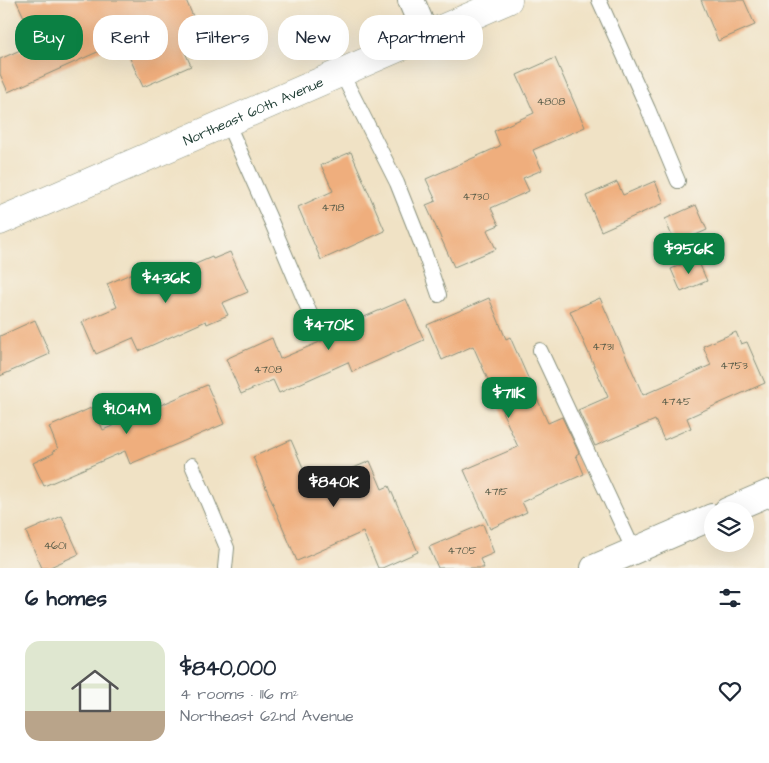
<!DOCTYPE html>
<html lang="en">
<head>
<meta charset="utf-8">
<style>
  :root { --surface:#fff; --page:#f2f2f3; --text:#1f2937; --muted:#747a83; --line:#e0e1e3; --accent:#0b8043 }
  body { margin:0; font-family:"Architects Daughter",sans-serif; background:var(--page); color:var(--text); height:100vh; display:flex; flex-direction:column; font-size:19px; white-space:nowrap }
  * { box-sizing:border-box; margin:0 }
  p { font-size:16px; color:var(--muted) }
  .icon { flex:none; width:28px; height:28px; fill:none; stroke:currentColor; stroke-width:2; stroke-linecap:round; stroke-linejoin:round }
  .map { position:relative; height:568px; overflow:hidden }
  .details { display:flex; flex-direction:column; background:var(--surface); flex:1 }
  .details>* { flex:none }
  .hud { position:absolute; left:15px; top:15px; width:500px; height:45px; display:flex; gap:10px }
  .tools { position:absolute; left:704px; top:502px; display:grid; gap:10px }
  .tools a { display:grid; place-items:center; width:50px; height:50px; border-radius:50%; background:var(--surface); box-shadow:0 5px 20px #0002; font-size:25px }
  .price { position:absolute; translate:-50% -42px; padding:0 11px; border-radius:10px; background:var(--accent); color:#fff; font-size:16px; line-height:32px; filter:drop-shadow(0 1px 2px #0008) }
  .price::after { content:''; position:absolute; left:50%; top:30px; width:15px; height:11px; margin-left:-8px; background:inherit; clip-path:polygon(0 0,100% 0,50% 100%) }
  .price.active { background:#222; color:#fff }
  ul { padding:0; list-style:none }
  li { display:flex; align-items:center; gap:15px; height:125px; padding:0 25px }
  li+li { border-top:1px solid var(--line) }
  li span { display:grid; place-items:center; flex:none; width:140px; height:100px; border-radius:15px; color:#555 }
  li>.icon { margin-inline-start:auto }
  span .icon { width:60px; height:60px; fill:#fffc; stroke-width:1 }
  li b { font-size:21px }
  h2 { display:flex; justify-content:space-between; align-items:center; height:60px; padding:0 25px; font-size:21px }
  .tag { padding:0 18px; border-radius:20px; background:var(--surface); box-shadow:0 5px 20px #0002; font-size:18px; line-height:45px }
  .tag.active { background:var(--accent); color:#fff }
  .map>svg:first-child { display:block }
  .building { fill:#efae7d }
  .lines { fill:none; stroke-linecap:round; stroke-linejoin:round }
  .lane-casing { stroke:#88907c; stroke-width:16 }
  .street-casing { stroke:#88907c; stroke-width:28 }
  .secondary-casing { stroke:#88907c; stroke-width:29 }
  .lane { stroke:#fff; stroke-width:14 }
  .street { stroke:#fff; stroke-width:26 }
  .secondary { stroke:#fff; stroke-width:28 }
  .labels { text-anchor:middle; stroke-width:4; stroke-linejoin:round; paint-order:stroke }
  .number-label { font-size:11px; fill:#535946 }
  .street-label { font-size:14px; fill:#1f3d34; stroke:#f7f3e8 }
</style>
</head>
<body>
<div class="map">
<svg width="769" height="568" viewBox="0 0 769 568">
  <rect width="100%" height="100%" fill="#f7f3e8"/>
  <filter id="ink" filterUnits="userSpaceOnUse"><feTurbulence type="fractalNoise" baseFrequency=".02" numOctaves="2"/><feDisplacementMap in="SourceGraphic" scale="10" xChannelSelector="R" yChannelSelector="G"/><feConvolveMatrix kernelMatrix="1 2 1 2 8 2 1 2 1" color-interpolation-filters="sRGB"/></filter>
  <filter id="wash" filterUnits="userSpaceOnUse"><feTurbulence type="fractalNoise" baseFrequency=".0096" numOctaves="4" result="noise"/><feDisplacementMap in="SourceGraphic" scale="20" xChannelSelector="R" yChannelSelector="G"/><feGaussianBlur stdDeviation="1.12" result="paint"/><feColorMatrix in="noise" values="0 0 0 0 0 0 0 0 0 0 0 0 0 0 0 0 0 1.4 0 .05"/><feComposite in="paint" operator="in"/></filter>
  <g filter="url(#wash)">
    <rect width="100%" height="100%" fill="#f0e2c5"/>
    <g id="blocks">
      <g class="building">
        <path d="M16,0h170l9,21 -7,3 10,22 -13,6 6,14 -48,21 -21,-46 -114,51 -8,-18v-15l36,-16z"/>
        <path d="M701,0h43l11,25 -37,16z"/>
        <path d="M555,58l30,69 -52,23 9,20 -19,8 6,13 -38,17 8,17 -12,5 9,19 -42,18 -28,-62 10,-4 -10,-22 74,-33 -6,-15 40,-18 -17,-38z"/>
        <path d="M351,152l34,79 -64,29 -23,-53 35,-16 -12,-26z"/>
        <path d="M655,181l9,22 -63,28 -15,-35 31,-14 6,13z"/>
        <path d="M696,205l11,25 -32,14 -10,-25z"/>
        <path d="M230,252l18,40 -26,11 6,12 -21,9 -1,-3 -67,30 -6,-13 -37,16 -14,-32 35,-15 -10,-23 33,-14 7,15 65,-28 1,2z"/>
        <path d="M697,258l10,23 -26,11 -10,-23z"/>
        <path d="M489,298l17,41 4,-2 38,86 14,-6 17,36 -3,2 8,19 -62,28 5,10 -37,17 -26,-59 54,-23 -45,-101 -31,14 -15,-35z"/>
        <path d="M600,298l43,97 68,-30 -8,-19 33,-14 5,12 6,-2 18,41 -78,35 4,10 -27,12 -9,-20 -60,26 -17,-36 30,-13 -38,-86z"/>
        <path d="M406,299l18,41 -72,32 -4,-10 -69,31 -6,-13 -32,14 -15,-35 46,-21 8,21 56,-24 -2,-5z"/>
        <path d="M35,320l15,34 -50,22v-40z"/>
        <path d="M207,385l17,39 -94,40 -5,-13 -81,35 -11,-23 21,-10 -1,-2 5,-2 -9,-22 44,-20 10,23z"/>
        <path d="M291,440l20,46 59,-25 12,28 7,-3 29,66 -36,16h-4l-15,-36 -66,29 -44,-104z"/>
        <path d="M62,516l17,38 -31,14h-6l-16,-36z"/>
        <path d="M483,524l11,29 -14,6 4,9h-46l-9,-21z"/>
      </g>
    </g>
  </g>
  <g filter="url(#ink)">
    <use href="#blocks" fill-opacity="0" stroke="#88907c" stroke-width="1"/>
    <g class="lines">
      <g class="lane-casing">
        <g id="lane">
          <path d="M599,0l49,109 30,72"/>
          <path d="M341,72l56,111 27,68 15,44"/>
          <path d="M227,122l44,99 46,109"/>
          <path d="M540,350l94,201"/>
          <path d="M192,465l35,83 -2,20"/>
        </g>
      </g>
      <g class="street-casing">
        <g id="street">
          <path d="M411,0l15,36"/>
          <path d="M727,511l42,-18"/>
          <path d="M594,568l118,-51"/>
        </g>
      </g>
      <g class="secondary-casing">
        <g id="secondary">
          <path id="s1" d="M0,221l508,-221"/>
        </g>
      </g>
      <use href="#lane" class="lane"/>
      <use href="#street" class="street"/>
      <use href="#secondary" class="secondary"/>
    </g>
  </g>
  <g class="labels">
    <g class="number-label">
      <text x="551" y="105">4808</text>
      <text x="476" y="200">4730</text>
      <text x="333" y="211">4718</text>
      <text x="603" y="350">4731</text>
      <text x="734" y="369">4753</text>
      <text x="268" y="373">4708</text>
      <text x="676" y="405">4745</text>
      <text x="496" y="495">4715</text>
      <text x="55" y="549">4601</text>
      <text x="462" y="554">4705</text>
    </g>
    <g class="street-label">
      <text dy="5" stroke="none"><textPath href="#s1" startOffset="276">Northeast 60th Avenue</textPath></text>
    </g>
  </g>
</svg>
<div class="tools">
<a><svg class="icon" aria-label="layers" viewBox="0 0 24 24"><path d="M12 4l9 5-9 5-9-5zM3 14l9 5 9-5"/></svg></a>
</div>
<b class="price" style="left:689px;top:275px">$956K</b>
<b class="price" style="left:166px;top:304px">$436K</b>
<b class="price" style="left:329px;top:351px">$470K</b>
<b class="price" style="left:509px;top:419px">$711K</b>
<b class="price" style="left:127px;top:435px">$1.04M</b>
<b class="price active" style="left:334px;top:508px">$840K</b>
<div class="hud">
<a class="tag active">Buy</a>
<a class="tag">Rent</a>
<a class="tag">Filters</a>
<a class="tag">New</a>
<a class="tag">Apartment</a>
</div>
</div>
<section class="details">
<h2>6 homes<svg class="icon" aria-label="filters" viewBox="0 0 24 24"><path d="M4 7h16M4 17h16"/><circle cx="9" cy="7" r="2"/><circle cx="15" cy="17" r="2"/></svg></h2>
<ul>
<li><span style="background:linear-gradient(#dfe7d0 70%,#b9a48a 0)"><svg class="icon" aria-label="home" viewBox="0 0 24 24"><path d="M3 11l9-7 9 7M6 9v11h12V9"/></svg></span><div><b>$840,000</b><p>4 rooms · 116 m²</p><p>Northeast 62nd Avenue</p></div><svg class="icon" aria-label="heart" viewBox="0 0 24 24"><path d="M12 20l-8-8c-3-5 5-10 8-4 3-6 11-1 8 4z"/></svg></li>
</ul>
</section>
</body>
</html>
